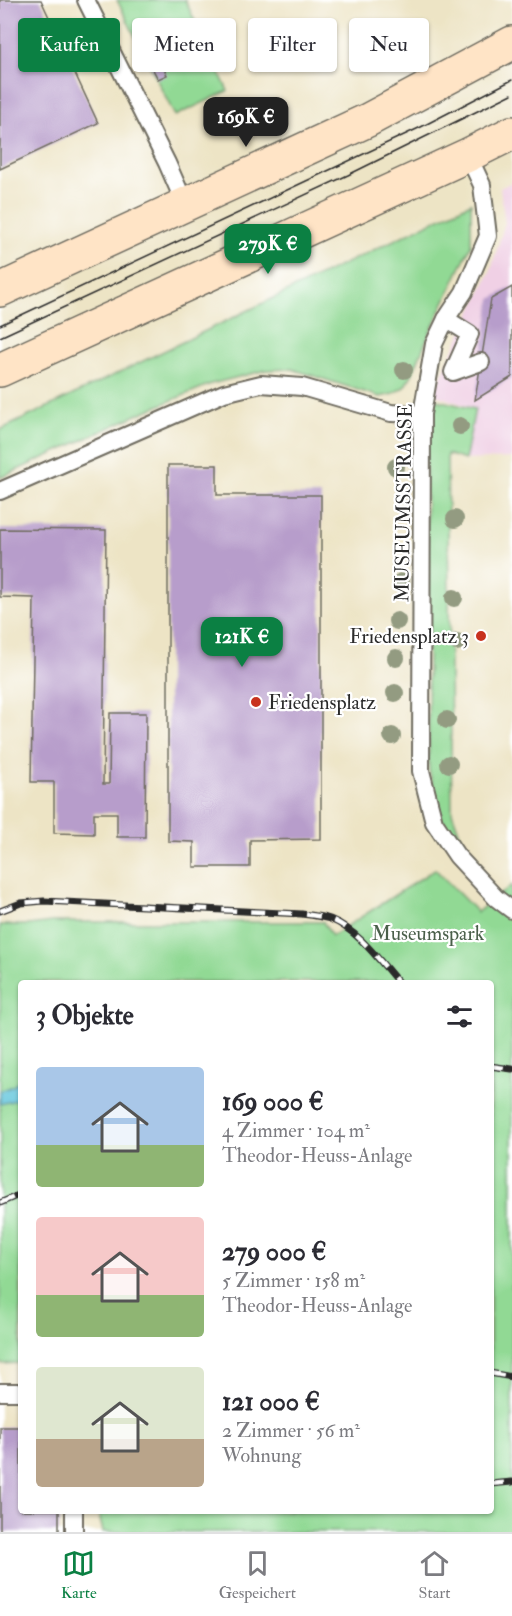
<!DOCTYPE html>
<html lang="de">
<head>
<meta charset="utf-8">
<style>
  :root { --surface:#fff; --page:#f7f7f7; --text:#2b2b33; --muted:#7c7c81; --line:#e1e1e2; --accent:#0b8043 }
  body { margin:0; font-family:"IM FELL Double Pica",serif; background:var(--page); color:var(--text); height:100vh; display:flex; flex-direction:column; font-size:22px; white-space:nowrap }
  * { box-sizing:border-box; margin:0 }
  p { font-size:20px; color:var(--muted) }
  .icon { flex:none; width:33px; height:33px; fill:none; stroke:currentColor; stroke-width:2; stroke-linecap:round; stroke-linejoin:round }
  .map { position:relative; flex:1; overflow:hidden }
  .side { position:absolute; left:18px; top:980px; width:476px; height:534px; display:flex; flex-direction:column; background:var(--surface); border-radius:6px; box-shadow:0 2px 4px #0004 }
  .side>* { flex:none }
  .guide { position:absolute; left:18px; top:18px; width:477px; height:54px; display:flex; gap:12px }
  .price { position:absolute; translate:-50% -51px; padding:0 14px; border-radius:12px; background:var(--accent); color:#fff; font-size:20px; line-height:39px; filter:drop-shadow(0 2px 3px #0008) }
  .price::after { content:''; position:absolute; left:50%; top:36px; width:18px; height:14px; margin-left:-9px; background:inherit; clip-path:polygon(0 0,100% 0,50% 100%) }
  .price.on { background:#222; color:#fff }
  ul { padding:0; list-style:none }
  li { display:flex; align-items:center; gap:18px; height:150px; padding:0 18px }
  li span { display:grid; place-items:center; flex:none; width:168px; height:120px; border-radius:6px; color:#555 }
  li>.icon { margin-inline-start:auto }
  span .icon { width:72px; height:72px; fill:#fffc; stroke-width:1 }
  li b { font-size:26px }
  h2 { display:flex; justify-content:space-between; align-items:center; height:72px; padding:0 18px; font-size:26px }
  .chip { padding:0 21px; border-radius:6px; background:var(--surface); box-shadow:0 2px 4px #0004; font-size:21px; line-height:54px }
  .chip.on { background:var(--accent); color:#fff }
  .tabs { display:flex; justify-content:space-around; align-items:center; height:84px; border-top:2px solid var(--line); background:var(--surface); font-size:16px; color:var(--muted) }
  .tabs a { display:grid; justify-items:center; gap:3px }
  .tabs .on { color:var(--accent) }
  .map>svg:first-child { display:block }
  .built { fill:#f0d0e5 }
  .green { fill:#91d994; stroke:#5e8260; stroke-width:1.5 }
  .water { fill:#5ec4db; stroke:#447883; stroke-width:1.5 }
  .building { fill:#b79dcb }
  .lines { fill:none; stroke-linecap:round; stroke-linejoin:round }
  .lane-casing { stroke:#6f6c61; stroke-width:20 }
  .secondary-casing { stroke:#6f6c61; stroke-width:36 }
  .lane { stroke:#fff; stroke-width:16 }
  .secondary { stroke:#ffe4c6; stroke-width:33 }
  .tram { stroke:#2b2b2b; stroke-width:1.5 }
  .rail-casing { stroke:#2b2b2b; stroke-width:7 }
  .rail { stroke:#fff; stroke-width:4.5; stroke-dasharray:14; stroke-linecap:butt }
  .tree { fill:#939b81 }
  .poi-dot { fill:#c8321e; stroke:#fff; stroke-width:2 }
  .labels { text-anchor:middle; stroke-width:4.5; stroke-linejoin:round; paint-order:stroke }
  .street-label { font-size:20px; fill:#2b2b2b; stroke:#fff }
  .poi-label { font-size:20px; fill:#2b2b2b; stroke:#fff; text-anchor:end }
  .park-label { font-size:20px; fill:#4a5f4a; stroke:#fff }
</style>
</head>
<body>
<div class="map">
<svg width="512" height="1532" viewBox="0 0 512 1532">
  <rect width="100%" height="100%" fill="#fff"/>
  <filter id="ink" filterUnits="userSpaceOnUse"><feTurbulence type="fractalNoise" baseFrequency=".0167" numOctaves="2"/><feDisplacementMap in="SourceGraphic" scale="12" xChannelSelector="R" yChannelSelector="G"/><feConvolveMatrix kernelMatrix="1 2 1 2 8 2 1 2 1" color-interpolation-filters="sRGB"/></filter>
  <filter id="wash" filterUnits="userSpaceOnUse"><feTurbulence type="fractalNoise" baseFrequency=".008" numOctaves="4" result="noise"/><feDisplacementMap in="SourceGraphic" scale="24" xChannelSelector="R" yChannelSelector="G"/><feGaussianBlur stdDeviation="1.35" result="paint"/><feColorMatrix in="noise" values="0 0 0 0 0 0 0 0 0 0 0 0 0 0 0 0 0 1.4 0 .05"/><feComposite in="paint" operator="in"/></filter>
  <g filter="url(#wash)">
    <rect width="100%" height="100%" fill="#ede4c5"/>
    <path class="built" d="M512,182v276l-47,2 10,-51 -42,-15 57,-122 15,-49 -5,-35z"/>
    <g class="green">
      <path d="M117,0h68l43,91 -53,25z"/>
      <path d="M471,203v42l-45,96 -14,34 -8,12 -11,7 -13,3 -88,-28 -26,1 -55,14 -70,29 -141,65v-48z"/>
      <path d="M433,399l42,10 -10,51 -18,-6 5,358 12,34 14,17 -16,-14 -21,-31 -12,-48 -3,-321z"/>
      <path d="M435,869l42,43 35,-27v647h-409l-5,-21 392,-1v-528h-469v381l-21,1v-439h29l23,-3h271l9,14z"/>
    </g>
    <path class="water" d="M21,1079v22l-5,-1 -16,4v-13l13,-5z"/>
    <g id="blocks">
      <g class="building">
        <path d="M0,0h41l57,123 -98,46z"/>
        <path d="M157,55l10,20 -9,4 -10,-19z"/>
        <path d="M512,287v90l-37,23 16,-101z"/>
        <path d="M168,465h49v30h104v344l-71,1v27h-56v-25l-26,-1z"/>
        <path d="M0,529l106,1 -3,254h6l1,-71h36l-1,124h-28v-24h-23v21l-40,-1v-51h-23l3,-184 -34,-1z"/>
        <path d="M0,1427h21v83h38v22h-59z"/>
      </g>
    </g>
  </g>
  <g filter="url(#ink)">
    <use href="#blocks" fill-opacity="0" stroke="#6f6c61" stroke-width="1.5"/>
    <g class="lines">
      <g class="lane-casing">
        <g id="lane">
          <path d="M86,0l81,163 18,41"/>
          <path d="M468,155l14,30 6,51 -24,56 -18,27 -12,25 -12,70 -1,357 13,51 23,34 39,42 16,12"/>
          <path d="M446,319l24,15 -17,38 28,-10"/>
          <path d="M0,491l224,-98 37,-9 41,3 89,26 31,1"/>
          <path d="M0,1392h21"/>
          <path d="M74,1510v22"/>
        </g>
      </g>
      <g class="secondary-casing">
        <g id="secondary">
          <path d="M0,290l368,-170 144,-77"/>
          <path d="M0,370l468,-215 44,-22"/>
        </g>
      </g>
      <use href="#lane" class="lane"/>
      <use href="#secondary" class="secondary"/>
      <g class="tram">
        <path d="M0,325l421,-198 91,-47"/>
        <path d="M0,337l348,-162 164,-81"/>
      </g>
      <g class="rail-casing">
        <g id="rail">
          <path d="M0,911l21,-8 23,-2 258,13c9,1 19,2 28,5 28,11 49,41 68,63"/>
          <path d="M490,1066l22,3"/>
          <path d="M0,1203l21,-9"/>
          <path d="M490,1373l22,4"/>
          <path d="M490,1484l22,-2"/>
        </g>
      </g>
      <use href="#rail" class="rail"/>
    </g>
    <g class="tree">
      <circle cx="404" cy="370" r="9"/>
      <circle cx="460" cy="426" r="9"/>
      <circle cx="396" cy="467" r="9"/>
      <circle cx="455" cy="519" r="9"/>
      <circle cx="401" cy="582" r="9"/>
      <circle cx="454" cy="598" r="9"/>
      <circle cx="397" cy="621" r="9"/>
      <circle cx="457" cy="642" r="9"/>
      <circle cx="396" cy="658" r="9"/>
      <circle cx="395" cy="693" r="9"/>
      <circle cx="447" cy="720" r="9"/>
      <circle cx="392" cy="736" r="9"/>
      <circle cx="449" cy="764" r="9"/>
    </g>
  </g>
  <g class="poi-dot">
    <circle cx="481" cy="636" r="6"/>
    <circle cx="256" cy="702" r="6"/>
  </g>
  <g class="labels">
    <g class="street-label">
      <text transform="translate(403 503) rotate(-89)" y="7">MUSEUMSSTRASSE</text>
    </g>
    <g class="poi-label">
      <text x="469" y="643">Friedensplatz 3</text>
      <text x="268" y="709" text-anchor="start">Friedensplatz</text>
    </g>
    <g class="park-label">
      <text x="428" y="940">Museumspark</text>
    </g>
  </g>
</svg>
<b class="price on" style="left:246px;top:148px">169K €</b>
<b class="price" style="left:268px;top:275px">279K €</b>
<b class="price" style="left:242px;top:668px">121K €</b>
<div class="guide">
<a class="chip on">Kaufen</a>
<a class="chip">Mieten</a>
<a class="chip">Filter</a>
<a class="chip">Neu</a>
</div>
<section class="side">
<h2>3 Objekte<svg class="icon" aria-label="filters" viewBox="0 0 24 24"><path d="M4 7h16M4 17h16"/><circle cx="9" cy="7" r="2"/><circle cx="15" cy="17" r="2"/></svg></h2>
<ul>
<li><span style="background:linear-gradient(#a9c7e8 65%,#8fb573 0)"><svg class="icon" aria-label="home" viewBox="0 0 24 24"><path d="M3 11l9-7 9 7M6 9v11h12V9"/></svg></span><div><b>169 000 €</b><p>4 Zimmer · 104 m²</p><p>Theodor-Heuss-Anlage</p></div></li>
<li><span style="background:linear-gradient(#f6c9c9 65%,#8fb573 0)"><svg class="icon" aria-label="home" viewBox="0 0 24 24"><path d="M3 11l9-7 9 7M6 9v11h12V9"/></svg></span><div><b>279 000 €</b><p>5 Zimmer · 158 m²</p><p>Theodor-Heuss-Anlage</p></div></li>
<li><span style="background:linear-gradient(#dfe7d0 60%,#b9a48a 0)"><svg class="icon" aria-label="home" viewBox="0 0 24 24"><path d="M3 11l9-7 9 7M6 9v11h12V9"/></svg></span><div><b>121 000 €</b><p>2 Zimmer · 56 m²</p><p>Wohnung</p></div></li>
</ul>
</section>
</div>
<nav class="tabs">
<a class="on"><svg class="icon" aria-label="map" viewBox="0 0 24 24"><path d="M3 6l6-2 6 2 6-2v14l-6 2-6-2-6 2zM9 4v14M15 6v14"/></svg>Karte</a>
<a><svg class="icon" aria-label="saved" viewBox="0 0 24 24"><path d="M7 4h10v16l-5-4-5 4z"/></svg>Gespeichert</a>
<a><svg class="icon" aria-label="home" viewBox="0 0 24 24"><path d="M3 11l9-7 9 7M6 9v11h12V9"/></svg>Start</a>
</nav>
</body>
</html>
